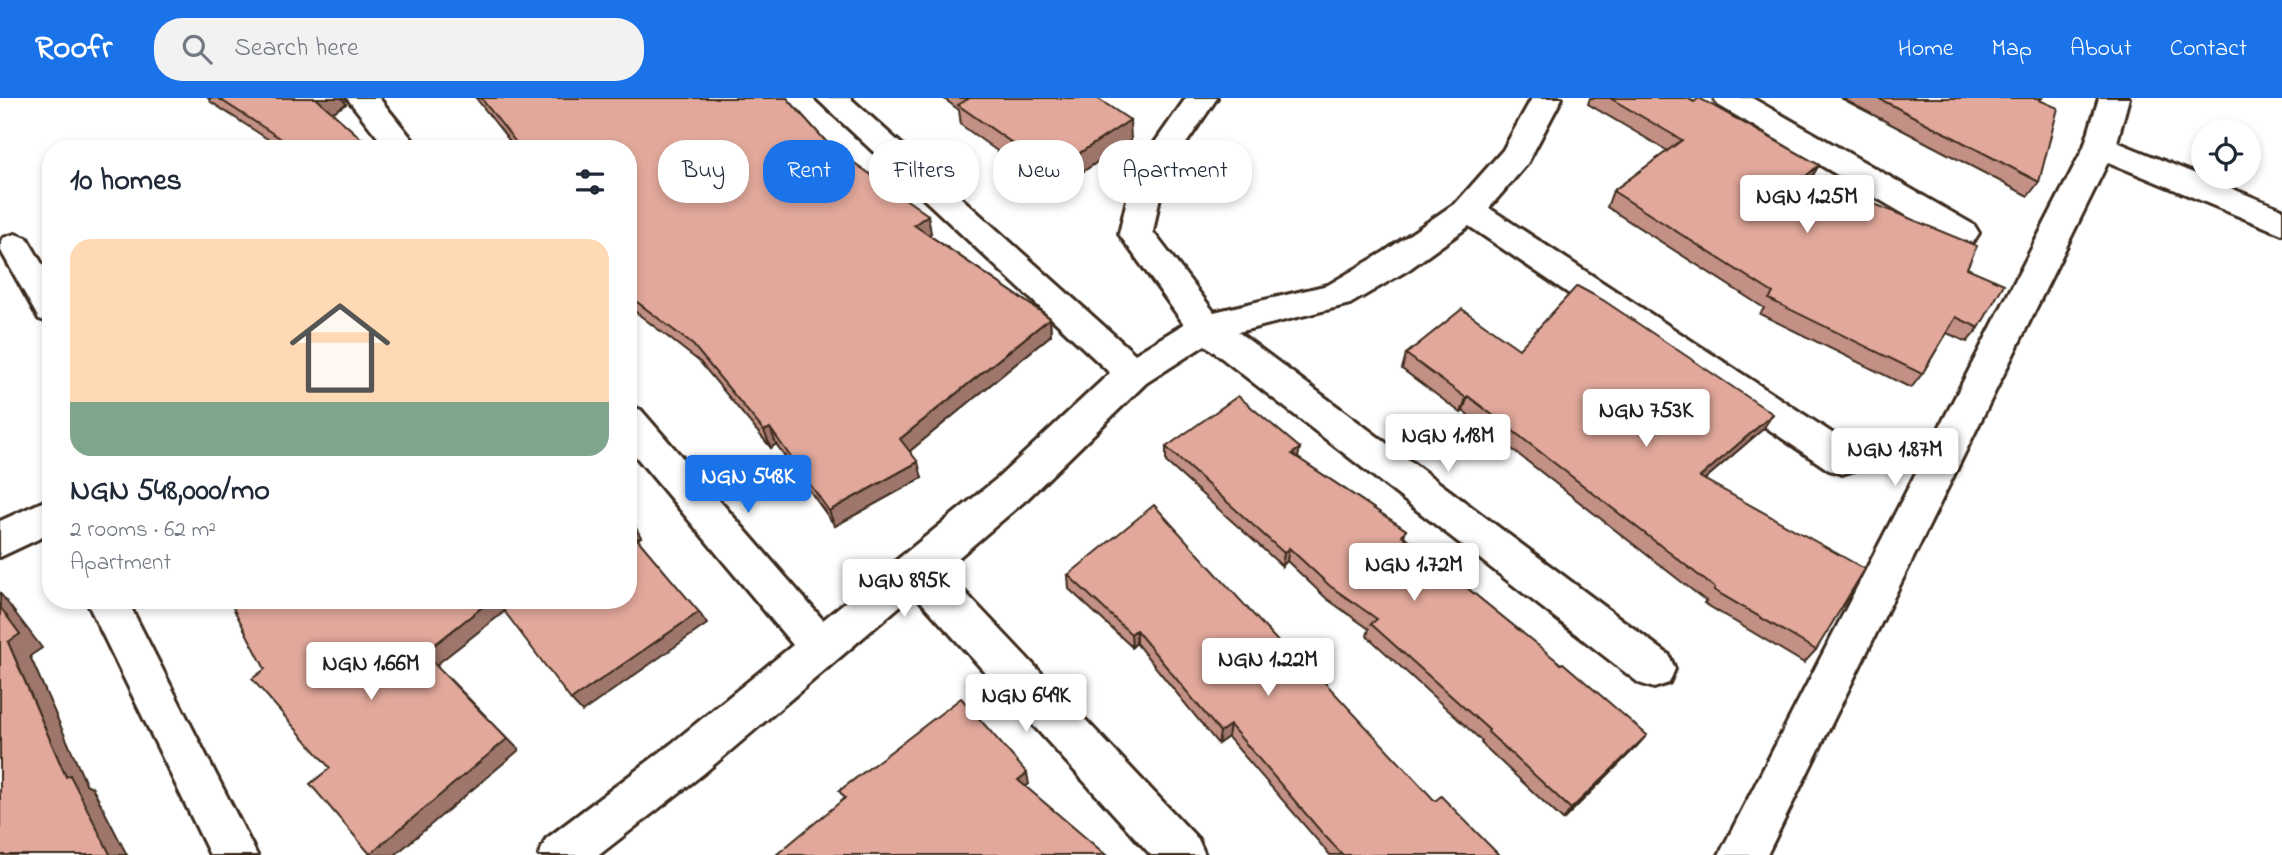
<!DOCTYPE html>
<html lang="en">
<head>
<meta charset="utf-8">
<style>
  :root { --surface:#fff; --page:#f2f2f3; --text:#1f2937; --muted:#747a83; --accent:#1a73e8 }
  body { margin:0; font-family:"Indie Flower",sans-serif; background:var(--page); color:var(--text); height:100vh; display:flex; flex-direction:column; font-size:26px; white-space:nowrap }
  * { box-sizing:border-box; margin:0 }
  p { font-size:23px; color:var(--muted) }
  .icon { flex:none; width:38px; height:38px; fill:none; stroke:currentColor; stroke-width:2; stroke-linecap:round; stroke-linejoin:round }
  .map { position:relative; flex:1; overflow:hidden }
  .drawer { position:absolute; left:42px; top:42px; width:595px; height:469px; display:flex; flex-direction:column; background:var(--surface); border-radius:28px; box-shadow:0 4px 10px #0003 }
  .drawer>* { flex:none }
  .banner { position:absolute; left:658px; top:42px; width:665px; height:63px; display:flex; gap:14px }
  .fabs { position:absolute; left:2191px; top:21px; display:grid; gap:14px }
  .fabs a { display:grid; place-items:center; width:70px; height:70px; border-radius:50%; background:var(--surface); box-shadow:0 4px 10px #0003; font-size:35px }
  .price { position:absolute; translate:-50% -60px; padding:0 16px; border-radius:7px; background:#fff; color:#222; font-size:23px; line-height:46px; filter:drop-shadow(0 2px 4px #0008) }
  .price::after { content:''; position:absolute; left:50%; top:42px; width:21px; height:16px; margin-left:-10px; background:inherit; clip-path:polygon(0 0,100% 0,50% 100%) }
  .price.active { background:var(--accent); color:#fff }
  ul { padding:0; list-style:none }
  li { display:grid; align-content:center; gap:14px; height:371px; padding:0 28px }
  li span { display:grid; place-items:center; height:217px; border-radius:21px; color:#555 }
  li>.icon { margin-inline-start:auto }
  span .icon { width:126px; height:126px; fill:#fffc; stroke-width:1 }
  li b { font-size:30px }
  h2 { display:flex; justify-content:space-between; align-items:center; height:84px; padding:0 28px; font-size:30px }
  .chip { padding:0 24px; border-radius:28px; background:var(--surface); box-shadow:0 4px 10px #0003; font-size:24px; line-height:63px }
  .chip.active { background:var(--accent); color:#fff }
  header { display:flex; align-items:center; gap:42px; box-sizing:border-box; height:98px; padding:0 35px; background:var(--accent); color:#fff }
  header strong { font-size:33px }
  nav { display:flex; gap:38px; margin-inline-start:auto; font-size:24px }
  .search { width:490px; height:63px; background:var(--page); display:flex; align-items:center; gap:18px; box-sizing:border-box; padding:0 24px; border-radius:28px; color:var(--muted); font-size:26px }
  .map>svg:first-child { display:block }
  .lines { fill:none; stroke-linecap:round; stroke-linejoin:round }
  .street-casing { stroke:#3b2a1e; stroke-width:6 }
  .street { fill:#fff; fill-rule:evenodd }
  .wall { fill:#c29085; stroke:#3b2a1e; stroke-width:2 }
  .shaded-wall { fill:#9e766c; stroke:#3b2a1e; stroke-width:2 }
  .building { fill:#e1a89b; stroke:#3b2a1e; stroke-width:2 }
</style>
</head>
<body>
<header>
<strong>Roofr</strong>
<div class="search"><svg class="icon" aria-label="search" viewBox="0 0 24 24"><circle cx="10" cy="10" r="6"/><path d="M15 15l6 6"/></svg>Search here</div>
<nav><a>Home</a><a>Map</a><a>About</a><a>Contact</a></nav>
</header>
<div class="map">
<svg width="2282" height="757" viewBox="0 0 2282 757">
  <rect width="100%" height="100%" fill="#fff"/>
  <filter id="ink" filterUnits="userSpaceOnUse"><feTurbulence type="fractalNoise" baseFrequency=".0143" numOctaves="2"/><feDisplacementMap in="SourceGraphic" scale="14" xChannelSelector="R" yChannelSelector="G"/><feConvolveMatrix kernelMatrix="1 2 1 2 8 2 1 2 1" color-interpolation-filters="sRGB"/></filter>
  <g filter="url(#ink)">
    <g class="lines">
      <g class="street-casing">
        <g id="street">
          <path d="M347,0h32l41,51h-33z"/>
          <path d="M816,0h34l285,256 49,-30 -65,-90 10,-43 22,-43 35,-50h31l-36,53 -20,40 -8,41 61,80 114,-27 56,-33 73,-50 46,-52 29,-52h30l-35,66 -38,44 366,240 6,11 -6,11 -13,4 -13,-4 -360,-244 -61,44 -58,34 -112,28 431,323 6,14 -6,14 -15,5 -15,-5 -434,-338 -59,38 -119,116 -83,71 254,269 7,16h-54l-237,-261 -211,180 -104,81h-60l7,-16 125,-95 122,-99 -165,-198v-42l13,5 182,210 176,-143 111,-104z"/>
          <path d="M1714,0h38l222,127 5,8 -5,8 -12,4 -12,-4 -232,-136z"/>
          <path d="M2099,0h30l-12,44 165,67v25l-174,-72 -341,693h-48l365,-708z"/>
          <path d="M15,136l12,4 24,41v44l-12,-4 -39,-70 3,-11z"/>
          <path d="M51,400v35l-51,24v-36z"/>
          <path d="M86,502h41l130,255h-47z"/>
        </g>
      </g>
      <use href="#street" class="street"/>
    </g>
    <g class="wall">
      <path d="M208,0h134l4,6 -14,9 41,36h-90l-72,-47z"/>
      <path d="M476,0h311l42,47 102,88 -2,2 121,83 1,17 -141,116 12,27 -87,48 -59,-82 -5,4 -71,-86 -72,-56v-157h-112z"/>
      <path d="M943,0h155l33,42 -78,51 -92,-66 -2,-15z"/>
      <path d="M1590,0h97l132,67 -8,13 156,90 12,60 -12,14 -20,-9 -25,41 -11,14 -151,-74 4,-6 -157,-101 6,-16 55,-40 -80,-47z"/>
      <path d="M1841,0h201l-2,2 -1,82 -11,14z"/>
      <path d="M1519,251l244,80 -58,50 111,171 -12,13 -100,-60 2,-2 -243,-190 -2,2 -59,-44 4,-15z"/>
      <path d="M1166,349l132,11 108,72 -2,6 233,210 -74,74 -82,-77 1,-2 -115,-105 2,-7 -42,-30 -40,-38 -5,5 -116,-104z"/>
      <path d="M1068,477l242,102 125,124 64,54h-169l-102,-118 -10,7 -82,-101 -4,4 -63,-58z"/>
    </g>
    <g class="shaded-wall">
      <path d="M319,0h23l4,6 -18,11 -11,-16z"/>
      <path d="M1130,22l1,20 -78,51 -1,-20z"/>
      <path d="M1819,67l-9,15 -4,-4z"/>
      <path d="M928,117l3,18 -13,9 -4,-17z"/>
      <path d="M1050,220l1,17 -146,120 -5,-16z"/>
      <path d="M1468,298l-5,15 -2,2 5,-15z"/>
      <path d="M1773,316l-10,15 -72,62 9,-14z"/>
      <path d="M770,330l6,16 -5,4 -7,-17z"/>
      <path d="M1300,350l-3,15 -5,-9z"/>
      <path d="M918,364l4,16 -87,48 -6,-15z"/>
      <path d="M633,425l8,14 -5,4 -8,-12v-3z"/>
      <path d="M1289,450l-2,13 -5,5 2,-13z"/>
      <path d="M0,495l42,55 -12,8 56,128 6,3 35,68h-18l-43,-78 -58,-135 -8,-35z"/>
      <path d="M491,502h5l9,11 -69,54 83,85 -124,105h-23l-2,-1 54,-201z"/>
      <path d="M699,514l8,12 -125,88 -11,-12z"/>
      <path d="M1136,532v13l-4,4 -1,-13z"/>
      <path d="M1230,627l-2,12 -10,7 2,-12z"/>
      <path d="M1647,637l-10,11 -74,74 8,-11z"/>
      <path d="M1027,675l2,11 -9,7 -2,-11z"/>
    </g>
    <g class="building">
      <path d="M218,0h101l-2,1 56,50h-76z"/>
      <path d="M481,0h306l42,47 99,70 -14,10 136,93 -150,121 18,23 -89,49 -59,-83 -6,3 -71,-86 -65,-50v-14l7,-4 -7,-7v-121h-107z"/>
      <path d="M967,0h130l33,22 -78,51 -94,-66 10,-6z"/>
      <path d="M1610,0h77l7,4 5,-4 120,67 -13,11 171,70 -10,22 37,16 -25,44 -23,-11 -34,57 -153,-75 4,-6 -160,-102 69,-51z"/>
      <path d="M1878,0h163l-2,2 19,8 -19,74z"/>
      <path d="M1577,188l26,14 170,114 -73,63 165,92 -49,81 -102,-60 1,-2 -247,-192 -2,2 -60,-44 56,-45 57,40z"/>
      <path d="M1238,298l62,52 -8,6 114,76 -4,5 159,129 2,-1 84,72 -76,74 -83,-77 1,-2 -118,-106 6,-5 -47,-33 -41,-38 -5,5 -118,-106z"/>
      <path d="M1154,407l156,172 6,-4 119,128 6,-5 58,59h-156l-20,-21 -93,-109 -10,7 -84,-102 -5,4 -63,-59z"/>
      <path d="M628,420l5,5 -5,3z"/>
      <path d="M628,430l71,84 -128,88 -75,-100h132z"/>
      <path d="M229,502h262l-67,53 83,86 -137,115 -60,-70 20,-16 -78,-89 13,-10z"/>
      <path d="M0,509l20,27 -12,8 58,135 4,-2 40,79 -1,1h-109z"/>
      <path d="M961,600l66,75 -9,7 88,75h-330l69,-57 -6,-7z"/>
    </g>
  </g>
</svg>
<div class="fabs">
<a><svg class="icon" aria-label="locate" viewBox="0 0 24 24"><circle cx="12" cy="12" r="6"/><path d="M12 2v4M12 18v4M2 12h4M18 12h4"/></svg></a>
</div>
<b class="price" style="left:1807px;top:137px">NGN 1.25M</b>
<b class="price" style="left:1646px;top:351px">NGN 753K</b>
<b class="price" style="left:1448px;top:376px">NGN 1.18M</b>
<b class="price" style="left:1895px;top:390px">NGN 1.87M</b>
<b class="price active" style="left:748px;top:417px">NGN 548K</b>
<b class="price" style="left:1414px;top:505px">NGN 1.72M</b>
<b class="price" style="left:904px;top:521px">NGN 895K</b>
<b class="price" style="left:1268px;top:600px">NGN 1.22M</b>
<b class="price" style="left:371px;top:604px">NGN 1.66M</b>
<b class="price" style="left:1026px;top:636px">NGN 649K</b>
<div class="banner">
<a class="chip">Buy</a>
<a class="chip active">Rent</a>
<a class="chip">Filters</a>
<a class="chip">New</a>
<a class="chip">Apartment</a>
</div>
<section class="drawer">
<h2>10 homes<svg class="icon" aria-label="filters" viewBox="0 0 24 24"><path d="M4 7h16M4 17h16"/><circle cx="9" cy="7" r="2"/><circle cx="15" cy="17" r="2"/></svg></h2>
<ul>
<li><span style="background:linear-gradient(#ffd9b3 75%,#7fa58c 0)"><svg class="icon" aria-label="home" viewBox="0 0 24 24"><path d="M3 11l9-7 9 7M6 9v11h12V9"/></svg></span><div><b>NGN 548,000/mo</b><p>2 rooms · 62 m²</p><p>Apartment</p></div></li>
</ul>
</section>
</div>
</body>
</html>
